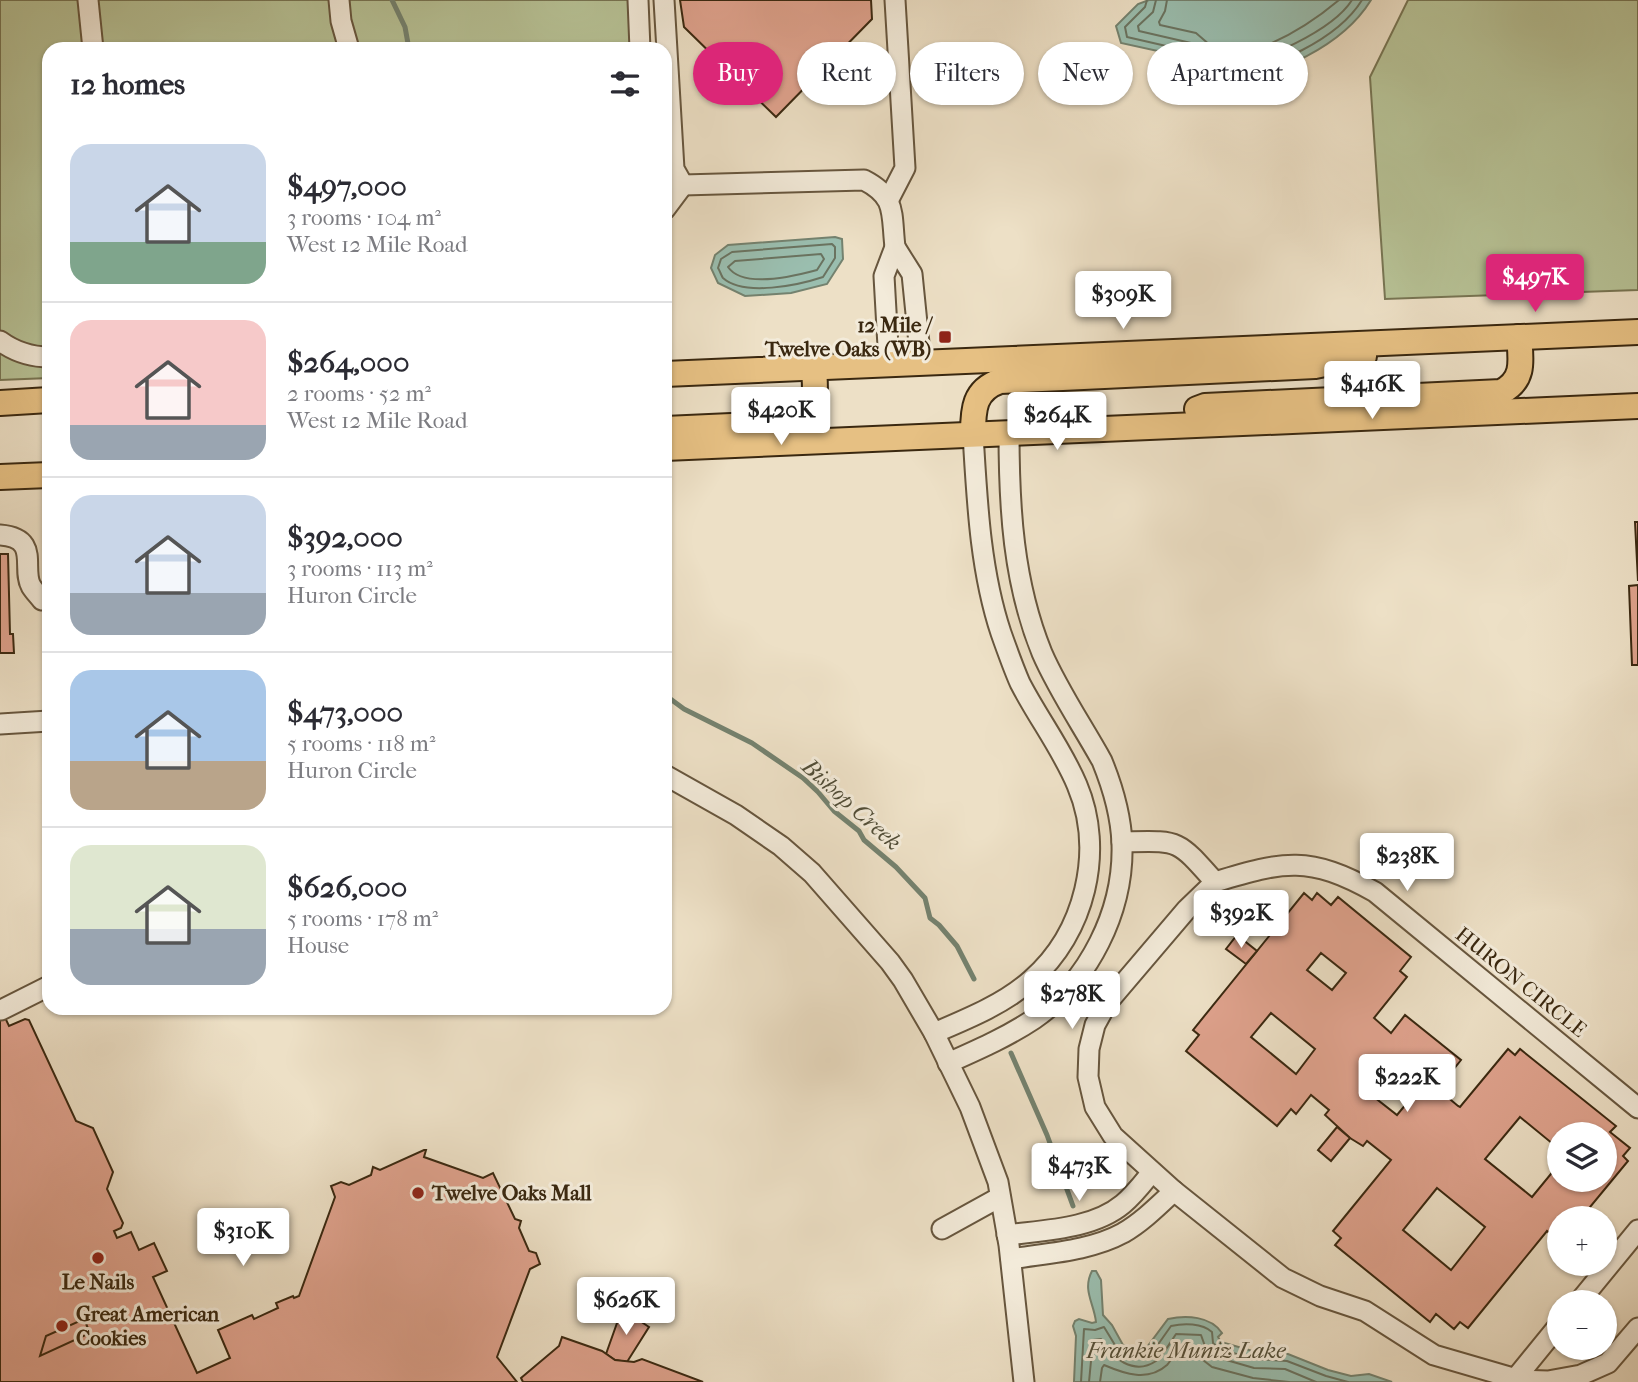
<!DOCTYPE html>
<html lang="en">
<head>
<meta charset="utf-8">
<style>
  :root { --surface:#fff; --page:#f7f7f7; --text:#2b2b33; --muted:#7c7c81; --line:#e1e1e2; --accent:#db2777 }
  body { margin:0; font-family:"IM FELL French Canon",serif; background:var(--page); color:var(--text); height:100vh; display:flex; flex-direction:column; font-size:26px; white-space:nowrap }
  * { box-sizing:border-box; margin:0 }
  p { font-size:23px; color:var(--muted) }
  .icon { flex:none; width:38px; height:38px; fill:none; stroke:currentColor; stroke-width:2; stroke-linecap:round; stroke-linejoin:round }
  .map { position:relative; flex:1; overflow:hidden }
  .panel { position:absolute; left:42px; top:42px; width:630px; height:973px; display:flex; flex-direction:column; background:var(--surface); border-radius:21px; box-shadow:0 2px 5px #0004 }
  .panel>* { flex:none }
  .banner { position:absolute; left:693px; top:42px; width:665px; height:63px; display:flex; gap:14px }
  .tools { position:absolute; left:1547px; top:1122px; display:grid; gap:14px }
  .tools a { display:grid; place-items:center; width:70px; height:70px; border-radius:50%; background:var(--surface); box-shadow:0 2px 5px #0004; font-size:35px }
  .price { position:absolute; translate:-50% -60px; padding:0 16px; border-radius:7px; background:#fff; color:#222; font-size:23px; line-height:46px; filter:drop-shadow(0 2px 4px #0008) }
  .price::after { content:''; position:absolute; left:50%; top:42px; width:21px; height:16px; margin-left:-10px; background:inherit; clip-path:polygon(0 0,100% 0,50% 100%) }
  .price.on { background:var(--accent); color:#fff }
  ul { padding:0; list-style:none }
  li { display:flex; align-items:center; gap:21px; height:175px; padding:0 28px }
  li+li { border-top:2px solid var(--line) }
  li span { display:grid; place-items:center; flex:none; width:196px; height:140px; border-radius:21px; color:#555 }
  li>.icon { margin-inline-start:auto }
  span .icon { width:84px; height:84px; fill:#fffc; stroke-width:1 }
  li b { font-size:30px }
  h2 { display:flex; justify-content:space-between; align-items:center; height:84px; padding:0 28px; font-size:30px }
  .tag { padding:0 24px; border-radius:32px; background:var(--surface); box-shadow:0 2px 5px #0004; font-size:24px; line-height:63px }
  .tag.on { background:var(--accent); color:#fff }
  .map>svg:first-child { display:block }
  .green { fill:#b7c296; stroke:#787553; stroke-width:2 }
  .water { fill:#9abeaf; stroke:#74826f; stroke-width:2 }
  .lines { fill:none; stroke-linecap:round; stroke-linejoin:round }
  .shore { stroke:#6a7360; stroke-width:2 }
  .stream { stroke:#74826f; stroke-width:5 }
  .building { fill:#dfa28d; stroke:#3a2810; stroke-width:2; fill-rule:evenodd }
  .minor-casing { stroke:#67563e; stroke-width:23 }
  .major-casing { stroke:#3a2810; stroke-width:28 }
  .minor { stroke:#f3ebda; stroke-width:19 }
  .major { stroke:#e6c083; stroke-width:24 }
  .poi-dot { fill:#8f2418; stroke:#f3ebda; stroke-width:2.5 }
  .labels { text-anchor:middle; stroke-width:6; stroke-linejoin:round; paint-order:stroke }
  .poi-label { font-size:21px; font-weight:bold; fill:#3a2810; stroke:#f3ebda; text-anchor:start }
  .street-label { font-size:21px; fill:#3a2810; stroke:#f3ebda }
  .water-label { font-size:23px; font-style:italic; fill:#524e38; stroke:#f3ebda }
</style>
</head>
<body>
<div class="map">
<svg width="1638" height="1382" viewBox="0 0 1638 1382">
  <rect width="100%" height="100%" fill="#ede0c6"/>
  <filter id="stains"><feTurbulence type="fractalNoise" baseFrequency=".00286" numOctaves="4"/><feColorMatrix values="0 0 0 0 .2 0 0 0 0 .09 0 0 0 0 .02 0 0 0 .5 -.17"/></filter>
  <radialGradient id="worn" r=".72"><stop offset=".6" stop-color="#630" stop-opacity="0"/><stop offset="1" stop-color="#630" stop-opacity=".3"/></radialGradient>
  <g class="green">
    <path d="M0,0h646l2,49h-599v329l-49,2z"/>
    <path d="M1408,0h230v290l-253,9 -15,-222z"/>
  </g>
  <g class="water">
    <path d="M1149,0h222c-30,49 -93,72 -146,86l-23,-13 -17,-16 -64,-14 -5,-17 22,-22z"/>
    <path d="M835,237l7,2 1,20 -16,25 -36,9 -46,3 -27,-13 -7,-15 4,-13 13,-10z"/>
    <path d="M1092,1271h4l5,9 2,35 9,10 11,20 13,5h7l4,-3 21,-28c18,-4 43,-3 54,14l-4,4 3,5 35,10 32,2 40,16 23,6 18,-2 23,8h-318l2,-46 -3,-10 2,-5 4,-2 13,4 4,-1c-2,-19 -14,-32 -4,-51z"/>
  </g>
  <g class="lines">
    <g class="shore">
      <path d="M1147,0l-2,7 -20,20 2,10 61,14 18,16 20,11c46,-11 111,-37 136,-78"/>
      <path d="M1156,0l-3,12 -15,14 1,5 52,12 21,17 16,9c35,-9 104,-37 124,-69"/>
      <path d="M1167,0l-2,11 -6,11 1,3 36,8 22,19 11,6c41,-10 78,-31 110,-58"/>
      <path d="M832,244l3,3v11l-12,19c-24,8 -79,20 -100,1 -1,-1 -4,-9 -5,-10l3,-9 11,-7z"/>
      <path d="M821,254l3,5 -7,11c-22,6 -74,19 -89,-3l7,-6z"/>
      <path d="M1081,1382l3,-53 11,1 9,-3 14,23 18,7h9l7,-4 19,-27c13,-3 31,-3 41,6l1,11 6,6 35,10 33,2 39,15 22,6"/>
      <path d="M1089,1382l4,-42 8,-1c10,19 33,37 55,22 8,-7 14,-18 20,-27l25,1 5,14 10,8 38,11 31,1 31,13"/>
      <path d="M1100,1382l2,-14 2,-3c21,9 44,17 63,0 6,-7 10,-16 17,-22l8,2 7,12 13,10 41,11 36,4"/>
    </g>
    <g class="stream">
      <path d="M392,0l13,27 4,22"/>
      <path d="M665,695l19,14 68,34 51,35 15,14 16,19 25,20 5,9 32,27 29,31 5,20 9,7 18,21 17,33"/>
      <path d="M1011,1053l36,82 26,71"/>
    </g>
  </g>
  <g class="building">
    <path d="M680,0h191l1,19 -96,98 -92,-90z"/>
    <path d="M1635,522h3v59z"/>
    <path d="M0,554h8l2,80h3l1,19h-14z"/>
    <path d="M1638,585v80h-6l-3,-79z"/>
    <path d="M1304,893l8,7 5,-7 14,12 7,-8 73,60 -11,14 7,6 -33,41 17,15 14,-18 56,45 -23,29 20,17 2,1 48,-58 7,6 5,-6 96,77 -6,6 20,16 -7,8 5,5 -47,57h-22v23l-12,-10 -79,97 -8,-6 -6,7 -18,-15 -6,8 -95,-77 6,-7 -8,-7 58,-71 -24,-19 -4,5 -13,-8 -25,-23 4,-5 -18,-15 -15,19 -5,-5 -14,17 -91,-75 13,-16 -6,-5zM1321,953l25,20 -14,17 -25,-20zM1271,1013l44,36 -19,25 -45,-37zM1384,1074l28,23 -15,18 -28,-22zM1520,1117l39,32v-15h46v46h-46v-16l-27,33 -47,-38zM1437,1188l48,39 -34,43 -48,-40z"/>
    <path d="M1237,935l20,16 -11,13 -20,-15z"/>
    <path d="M0,1007l9,19 16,-7 4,1 47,101 17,7 20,44 -6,17 16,34 -2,5 -7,3 3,7 14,-6 8,18 15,-7 13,28 -14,6 44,96 33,-15 -12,-28 34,-15 2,4 24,-11 -2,-5 17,-7 1,2 5,-2 36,-99 -4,-11 10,-4 8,3 22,-10 2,-8 7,3 44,-20h2l-2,7 59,21 10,-5 22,46 6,2 -2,7 10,23 7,2 4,11 -10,5 -33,88 20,25h-517z"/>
    <path d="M1337,1127l13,11 -19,23 -13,-11z"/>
    <path d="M622,1309l27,18 -22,35 -12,-2 -9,-6z"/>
    <path d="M84,1319l6,14 -50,23 6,-20z"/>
    <path d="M562,1337l40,14 13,9 19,2 8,-3 61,23h-180l-2,-4 38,-32z"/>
  </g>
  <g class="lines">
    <g class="minor-casing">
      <g id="minor">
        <path d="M88,0l5,49"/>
        <path d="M339,0l2,21 8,28"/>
        <path d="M638,0l2,49"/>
        <path d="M664,0l10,169 9,16"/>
        <path d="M683,185l181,-5c33,17 27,33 31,67"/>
        <path d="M889,199l16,-31 -10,-168"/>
        <path d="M665,209l18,-24"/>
        <path d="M0,341c15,11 31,16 49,16"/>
        <path d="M889,364l-5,-88 11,-29 17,27 9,89"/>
        <path d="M0,535c41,3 21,33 31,51 3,5 8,10 11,14"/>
        <path d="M0,724l49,-3"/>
        <path d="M665,775l71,40 45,31 31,27 78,89 13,18 31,53 36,74 28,75 11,63 15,137"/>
        <path d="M1122,842c58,-1 54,-4 93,40 69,-21 94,-27 160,10l263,216"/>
        <path d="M1215,882l-28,27 -80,94 -12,22 -6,24 -1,28 7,30 18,29 61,55 109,87 37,18 45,15 69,44 86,25 28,1 33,-6 27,-12 30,-35"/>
        <path d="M1,1010l48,-24"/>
        <path d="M934,1033c33,-14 70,-29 97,-53 54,-47 74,-129 46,-195 -15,-36 -39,-67 -57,-102 -7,-16 -13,-33 -19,-50 -21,-63 -24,-133 -28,-199"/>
        <path d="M948,1063c29,-13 59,-26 86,-44 55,-38 90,-108 88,-175 -1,-29 -9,-56 -20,-83 -20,-36 -44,-71 -60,-108 -29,-71 -33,-146 -33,-221"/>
        <path d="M942,1229l58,-32"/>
        <path d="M1007,1235c38,-5 86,-6 116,-31 11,-9 20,-21 29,-32"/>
        <path d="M1011,1259c36,-6 79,-8 112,-26 19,-11 35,-27 51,-42"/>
        <path d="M1579,1302l59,-72"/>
        <path d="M1515,1379l44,-54"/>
      </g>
    </g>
    <g class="major-casing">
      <g id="major">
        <path d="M665,374l973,-42"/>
        <path d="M0,403l49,-3"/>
        <path d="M1197,409l8,-3 296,-14c24,-12 20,-32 18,-55"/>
        <path d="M665,429l130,-6c25,-11 20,-32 19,-55"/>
        <path d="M973,434c0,-25 1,-44 27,-53l315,-15 49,-10"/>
        <path d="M665,448l973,-42"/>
        <path d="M0,477l49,-2"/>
      </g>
    </g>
    <use href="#minor" class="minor"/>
    <use href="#major" class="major"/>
  </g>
  <g class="poi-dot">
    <rect x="938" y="330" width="14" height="14" rx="3.5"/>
    <circle cx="418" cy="1193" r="7"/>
    <circle cx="98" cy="1258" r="7"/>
    <circle cx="62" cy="1326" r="7"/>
  </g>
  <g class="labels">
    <g class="poi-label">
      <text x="931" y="332" text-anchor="end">12 Mile /<tspan x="931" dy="24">Twelve Oaks (WB)</tspan></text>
      <text x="432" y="1200">Twelve Oaks Mall</text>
      <text x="98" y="1289" text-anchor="middle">Le Nails</text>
      <text x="76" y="1321">Great American<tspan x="76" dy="24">Cookies</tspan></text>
    </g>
    <g class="street-label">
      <text transform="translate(1521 982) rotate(39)" y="7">HURON CIRCLE</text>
    </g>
    <g class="water-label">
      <text transform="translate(852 804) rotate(42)" y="8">Bishop Creek</text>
      <text x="1186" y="1358">Frankie Muniz Lake</text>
    </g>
  </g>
  <rect width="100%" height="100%" filter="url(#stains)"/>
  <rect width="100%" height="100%" fill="url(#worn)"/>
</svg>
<div class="tools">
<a><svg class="icon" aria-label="layers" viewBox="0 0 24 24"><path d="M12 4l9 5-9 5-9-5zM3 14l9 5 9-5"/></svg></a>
<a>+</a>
<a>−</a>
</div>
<b class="price on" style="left:1535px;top:314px">$497K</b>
<b class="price" style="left:1123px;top:331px">$309K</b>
<b class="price" style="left:1372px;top:421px">$416K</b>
<b class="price" style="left:781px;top:447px">$420K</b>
<b class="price" style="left:1057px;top:452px">$264K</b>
<b class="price" style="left:1407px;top:893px">$238K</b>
<b class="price" style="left:1241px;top:950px">$392K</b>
<b class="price" style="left:1072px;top:1031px">$278K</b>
<b class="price" style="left:1407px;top:1114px">$222K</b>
<b class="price" style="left:1079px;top:1203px">$473K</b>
<b class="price" style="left:243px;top:1268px">$310K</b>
<b class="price" style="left:626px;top:1337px">$626K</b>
<div class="banner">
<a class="tag on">Buy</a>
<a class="tag">Rent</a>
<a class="tag">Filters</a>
<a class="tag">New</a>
<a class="tag">Apartment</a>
</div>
<section class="panel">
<h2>12 homes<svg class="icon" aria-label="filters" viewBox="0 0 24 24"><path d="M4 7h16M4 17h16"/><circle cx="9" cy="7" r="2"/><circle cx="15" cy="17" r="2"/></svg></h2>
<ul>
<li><span style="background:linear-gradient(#c9d6e8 70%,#7fa58c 0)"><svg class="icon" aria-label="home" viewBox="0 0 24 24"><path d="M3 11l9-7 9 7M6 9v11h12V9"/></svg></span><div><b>$497,000</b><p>3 rooms · 104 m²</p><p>West 12 Mile Road</p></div></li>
<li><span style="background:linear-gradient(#f6c9c9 75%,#9aa5b1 0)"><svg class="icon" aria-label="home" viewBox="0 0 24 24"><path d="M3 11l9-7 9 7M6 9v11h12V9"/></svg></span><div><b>$264,000</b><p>2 rooms · 52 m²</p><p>West 12 Mile Road</p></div></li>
<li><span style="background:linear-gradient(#c9d6e8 70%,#9aa5b1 0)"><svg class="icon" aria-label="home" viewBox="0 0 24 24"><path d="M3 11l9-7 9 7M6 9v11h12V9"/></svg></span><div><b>$392,000</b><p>3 rooms · 113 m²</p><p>Huron Circle</p></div></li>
<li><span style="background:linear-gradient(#a9c7e8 65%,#b9a48a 0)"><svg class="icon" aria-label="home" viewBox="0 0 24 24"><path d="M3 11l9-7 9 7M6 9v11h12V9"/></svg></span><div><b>$473,000</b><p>5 rooms · 118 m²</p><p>Huron Circle</p></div></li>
<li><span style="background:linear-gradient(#dfe7d0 60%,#9aa5b1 0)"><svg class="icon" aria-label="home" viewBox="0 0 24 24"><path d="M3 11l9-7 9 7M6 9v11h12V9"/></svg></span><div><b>$626,000</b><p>5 rooms · 178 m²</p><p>House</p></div></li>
</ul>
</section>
</div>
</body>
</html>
